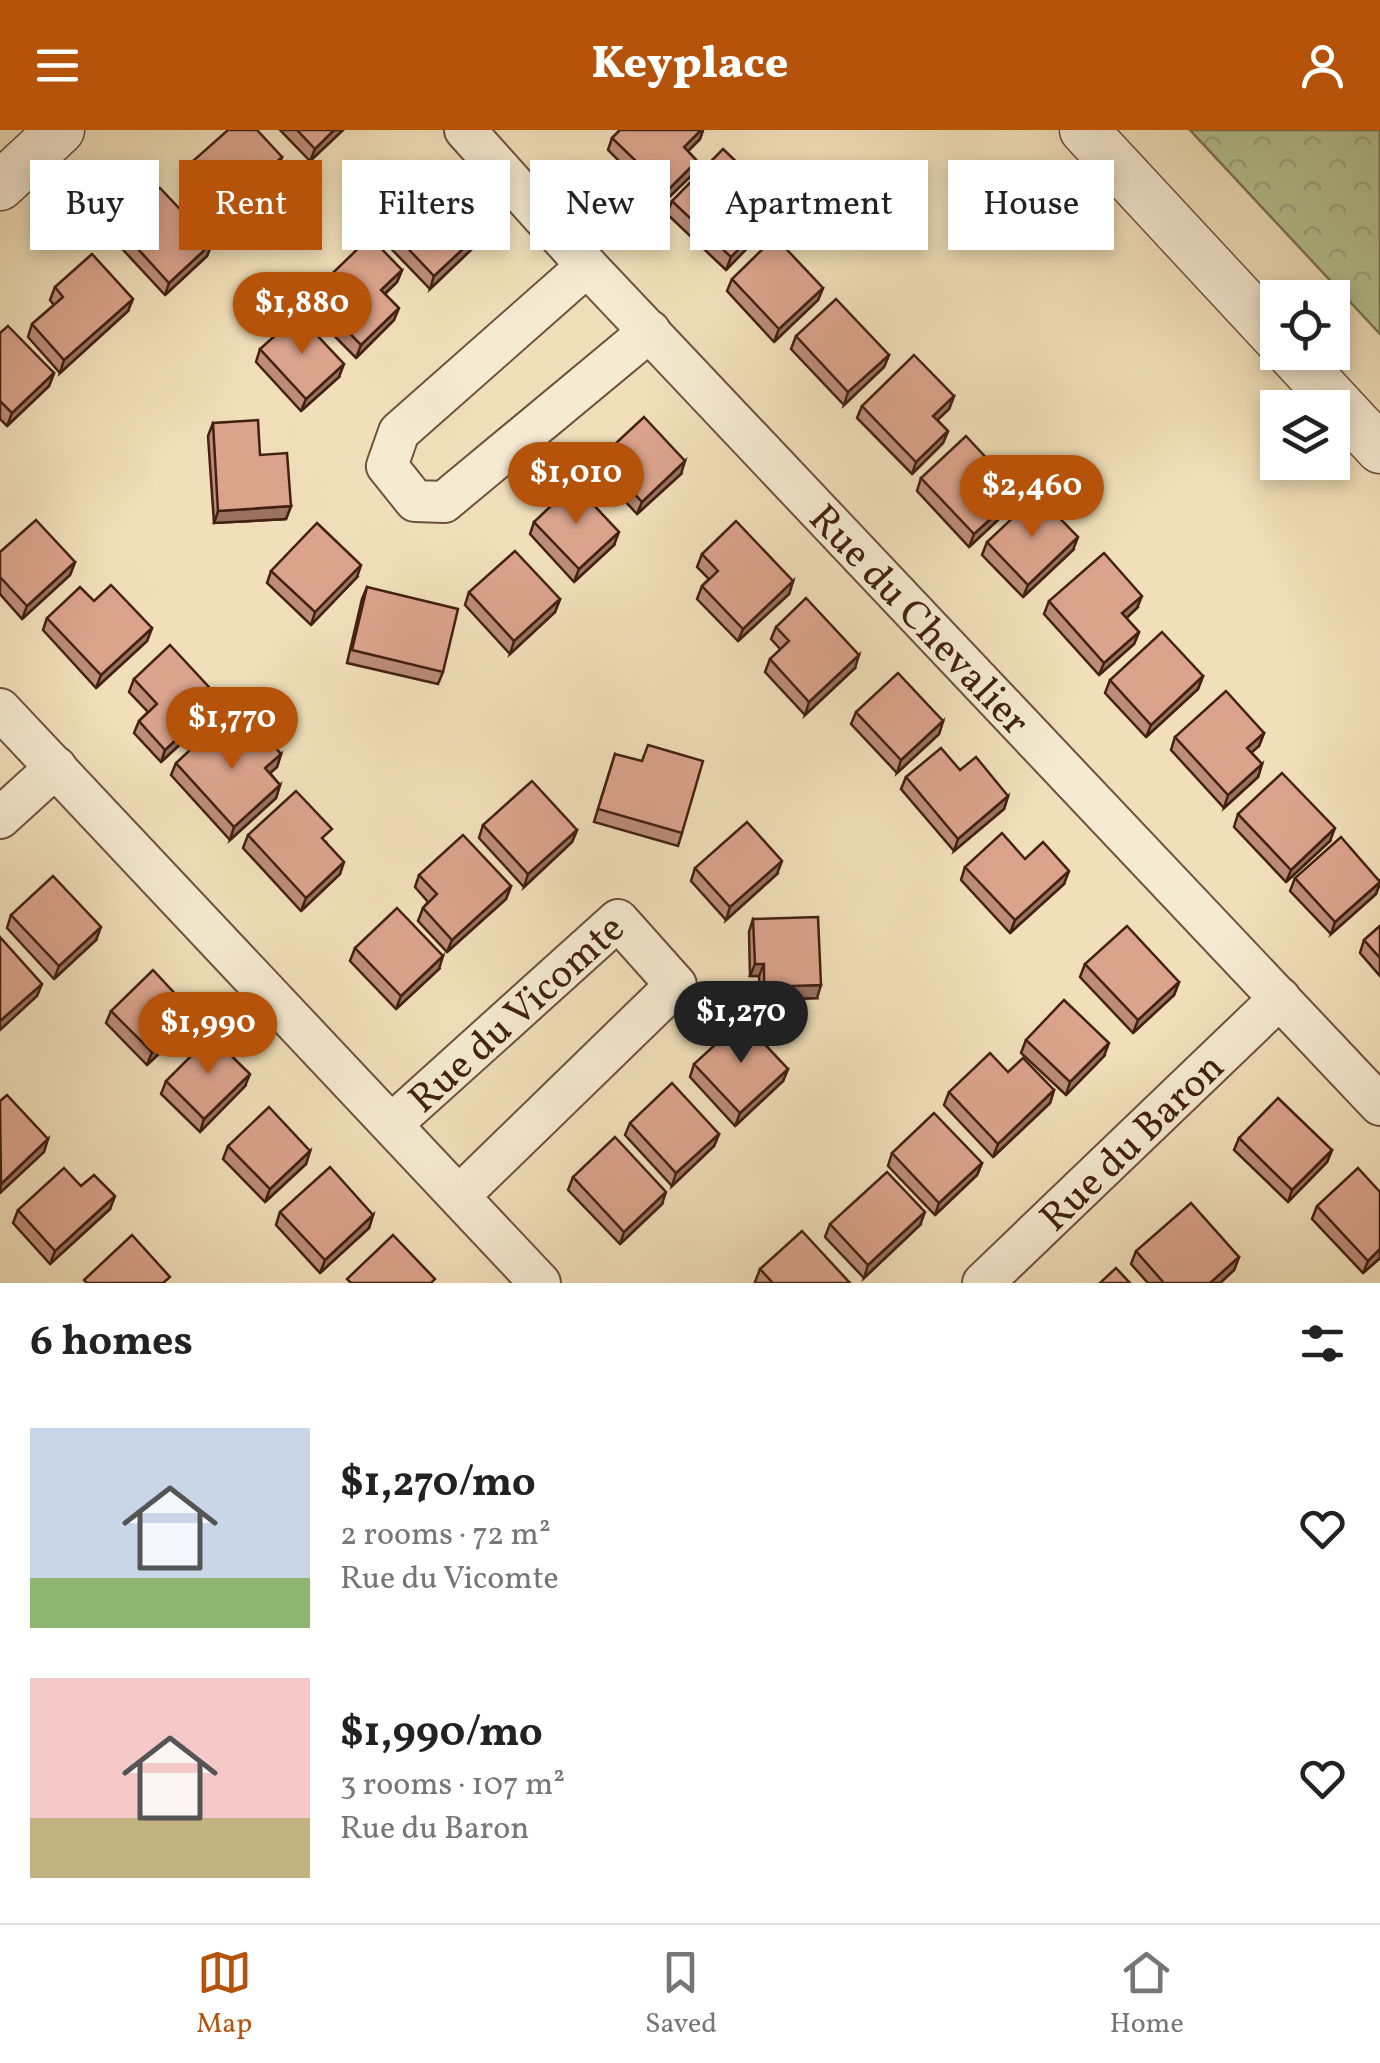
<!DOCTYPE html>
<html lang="en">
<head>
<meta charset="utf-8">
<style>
  :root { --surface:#fff; --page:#f2f2f2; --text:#222; --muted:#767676; --line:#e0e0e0; --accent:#b45309 }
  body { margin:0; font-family:Vollkorn,serif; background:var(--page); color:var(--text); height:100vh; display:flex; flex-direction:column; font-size:38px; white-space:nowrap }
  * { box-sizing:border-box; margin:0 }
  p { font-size:32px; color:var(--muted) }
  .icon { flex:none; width:55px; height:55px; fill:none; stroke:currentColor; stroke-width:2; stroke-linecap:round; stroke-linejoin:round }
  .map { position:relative; height:1153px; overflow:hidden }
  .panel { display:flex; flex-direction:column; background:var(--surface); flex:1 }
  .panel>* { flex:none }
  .banner { position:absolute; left:30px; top:30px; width:1320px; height:90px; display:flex; gap:20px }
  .controls { position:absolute; left:1260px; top:150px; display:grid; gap:20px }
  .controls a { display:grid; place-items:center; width:90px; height:90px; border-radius:0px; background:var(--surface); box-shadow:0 5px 15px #0003; font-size:50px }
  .price { position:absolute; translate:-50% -85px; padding:0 22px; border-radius:35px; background:var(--accent); color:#fff; font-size:32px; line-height:65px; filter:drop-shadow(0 2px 5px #0008) }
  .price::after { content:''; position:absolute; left:50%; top:60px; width:30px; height:22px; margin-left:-15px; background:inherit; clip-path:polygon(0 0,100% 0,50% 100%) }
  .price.selected { background:#222; color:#fff }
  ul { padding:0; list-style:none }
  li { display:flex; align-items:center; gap:30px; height:250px; padding:0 30px }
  li span { display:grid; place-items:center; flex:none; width:280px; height:200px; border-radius:0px; color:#555 }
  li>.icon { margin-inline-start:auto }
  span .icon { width:120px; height:120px; fill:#fffc; stroke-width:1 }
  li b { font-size:42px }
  h2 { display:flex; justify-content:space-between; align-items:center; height:120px; padding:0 30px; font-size:42px }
  .pill { padding:0 35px; border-radius:0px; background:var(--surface); box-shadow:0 5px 15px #0003; font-size:35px; line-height:90px }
  .pill.selected { background:var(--accent); color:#fff }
  header { display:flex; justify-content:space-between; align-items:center; height:130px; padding:0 30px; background:var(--accent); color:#fff; font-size:45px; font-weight:800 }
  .tabs { display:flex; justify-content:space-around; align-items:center; height:140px; border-top:2px solid var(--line); background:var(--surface); font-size:28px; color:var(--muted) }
  .tabs a { display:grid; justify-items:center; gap:5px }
  .tabs .selected { color:var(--accent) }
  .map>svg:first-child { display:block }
  .forest { fill:url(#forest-crowns); stroke:#7c7252; stroke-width:2.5 }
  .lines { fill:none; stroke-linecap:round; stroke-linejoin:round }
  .minor-casing { stroke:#6e503c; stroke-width:44 }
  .tertiary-casing { stroke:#6e503c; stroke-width:51 }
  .minor { stroke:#f5ead2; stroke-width:40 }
  .tertiary { stroke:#f5ead2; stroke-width:48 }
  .wall { fill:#bc8c78; stroke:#422112; stroke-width:2.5 }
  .shaded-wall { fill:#997262; stroke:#422112; stroke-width:2.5 }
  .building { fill:#dba38c; stroke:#422112; stroke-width:2.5 }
  .labels { text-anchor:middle; stroke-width:8; stroke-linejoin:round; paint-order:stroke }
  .street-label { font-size:40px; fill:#422112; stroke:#f5ead2 }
</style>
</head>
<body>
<header><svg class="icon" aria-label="menu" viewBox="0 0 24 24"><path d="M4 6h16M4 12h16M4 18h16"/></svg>Keyplace<svg class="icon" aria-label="person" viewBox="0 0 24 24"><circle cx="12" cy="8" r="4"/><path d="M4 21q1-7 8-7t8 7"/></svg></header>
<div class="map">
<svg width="1380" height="1153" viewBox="0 0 1380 1153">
  <defs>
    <pattern id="forest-crowns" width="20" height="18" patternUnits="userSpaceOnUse" patternTransform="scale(2.5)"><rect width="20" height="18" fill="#b5c392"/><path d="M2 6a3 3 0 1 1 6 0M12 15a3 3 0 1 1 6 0" fill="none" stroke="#9da77d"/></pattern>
  </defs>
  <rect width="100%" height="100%" fill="#f0dfb9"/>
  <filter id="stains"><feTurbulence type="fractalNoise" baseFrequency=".002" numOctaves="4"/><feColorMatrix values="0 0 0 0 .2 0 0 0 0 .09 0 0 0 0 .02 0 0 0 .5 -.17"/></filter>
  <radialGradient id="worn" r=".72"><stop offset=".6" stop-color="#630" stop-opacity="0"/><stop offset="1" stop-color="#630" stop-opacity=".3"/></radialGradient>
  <path class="forest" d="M1190,0h190v204z"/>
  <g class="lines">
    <g class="minor-casing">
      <g id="minor">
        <path id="s1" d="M465,0l122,136 793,839"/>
        <path d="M587,136l-188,166 -12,34 28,35 29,1 206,-171"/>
        <path d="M0,579l540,574"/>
        <path d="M0,688l56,-51"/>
        <path id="s2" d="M393,993l225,-203 58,65 -216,210"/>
        <path id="s3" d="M983,1153l297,-285"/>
      </g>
    </g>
    <g class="tertiary-casing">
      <g id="tertiary">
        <path d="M1084,0l194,209"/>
        <path d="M0,56l60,-56"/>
        <path d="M1290,222l90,97"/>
      </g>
    </g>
    <use href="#minor" class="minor"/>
    <use href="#tertiary" class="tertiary"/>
  </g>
  <g class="wall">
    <path d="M280,0h63l-33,31z"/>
    <path d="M620,0h83l-3,9 -12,12 9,10 -4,13 -31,30 -54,-54 4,-12z"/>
    <path d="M282,27l-5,13 -51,46 -38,-42 5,-13z"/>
    <path d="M672,71l91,3 -13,14 5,22 -29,30 -59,-56z"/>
    <path d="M380,89l95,27 -45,43 -55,-57z"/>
    <path d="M117,96l95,17 -5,13 -42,39 -52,-56z"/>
    <path d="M402,140l-5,12 -12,12 9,26 -38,38 -50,-51 5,-13z"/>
    <path d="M732,149l91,9 -5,12 -44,42 -47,-51z"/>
    <path d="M55,157l73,24 -68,62 -32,-36 4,-13 22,-19 -4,-5z"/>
    <path d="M0,203l54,40 -5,13 -42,40 -7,-7z"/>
    <path d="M796,206l93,19 -5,12 -40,38 -53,-56z"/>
    <path d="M260,219l79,28 -38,34 -45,-49z"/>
    <path d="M954,266l-5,13 -12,11 11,11 -5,12 -31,31 -55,-56 5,-12z"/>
    <path d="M213,293l47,32 31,51 -5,13 -72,4 -6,-87z"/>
    <path d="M601,327l80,17 -44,40 -41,-44z"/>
    <path d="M921,348l98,15 -5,12 -45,42 -52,-56z"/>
    <path d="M534,392l80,23 -40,37 -44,-48z"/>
    <path d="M987,412l86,8 -50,47 -41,-42z"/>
    <path d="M0,422l75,10 -5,13 -48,44 -22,-25z"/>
    <path d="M702,424l91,27 -4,13 -51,47 -41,-42 5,-13 7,-7 -12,-12z"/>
    <path d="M271,441l86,6 -46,48 -44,-42z"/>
    <path d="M367,457l76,85 -5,12 -91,-21 15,-64z"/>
    <path d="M469,462l91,7 -5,13 -45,42 -45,-49z"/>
    <path d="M94,471l58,27 -5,13 -51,47 -53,-58 4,-12z"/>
    <path d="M1049,471l88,7 -11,10 13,14 -5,12 -35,31 -55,-61z"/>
    <path d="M776,497l79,41 -50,47 -40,-43 5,-13 11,-9 -10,-11z"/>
    <path d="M1203,546l-5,13 -52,48 -41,-44 5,-13z"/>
    <path d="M134,549l81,33 -54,50 -27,-29 5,-12 9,-9 -19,-20z"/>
    <path d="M856,582l87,9 -4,13 -42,39 -46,-49z"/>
    <path d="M1264,603l-5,13 -8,6 11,12 -4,13 -34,31 -53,-58 4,-13z"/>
    <path d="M238,616l43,8 -4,13 -7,6 10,12 -4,13 -46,42 -59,-65 5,-12z"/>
    <path d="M615,624l67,79 -4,13 -84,-24z"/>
    <path d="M960,640l48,26 -4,13 -50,42 -53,-62 5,-12z"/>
    <path d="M1238,684l92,27 -44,41 -52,-55z"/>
    <path d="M483,695l94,5 -5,12 -48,45 -45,-49z"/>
    <path d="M248,705l78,7 14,32 -39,37 -58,-63z"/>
    <path d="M1025,729l39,25 -54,49 -49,-53 4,-13z"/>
    <path d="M695,738l82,6 -51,46 -35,-39z"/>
    <path d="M419,745l92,11 -5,13 -59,53 -29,-31 5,-13 5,-6 -13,-15z"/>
    <path d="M1295,748l85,2v4l-4,10 -45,40 -41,-43z"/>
    <path d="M11,785l85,25 -42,39 -47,-51z"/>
    <path d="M753,789l64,79 -57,2 -1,-24h-9l-1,-44z"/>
    <path d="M1380,796v50l-20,-23 4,-13z"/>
    <path d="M355,818l84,21 -43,40 -46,-48z"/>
    <path d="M1085,834l94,18 -5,13 -41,38 -53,-56z"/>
    <path d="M111,881l78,14 -42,40 -41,-42z"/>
    <path d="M1026,910l78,16 -38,39 -45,-42z"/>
    <path d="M694,934l94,5 -5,12 -48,45 -45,-49z"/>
    <path d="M166,951l79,5 -45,46 -39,-38z"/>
    <path d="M1054,960l-4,13 -57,54 -49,-52 5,-13z"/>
    <path d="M630,993l89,11 -5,12 -42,40 -47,-51z"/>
    <path d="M1239,1008l93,12 -5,12 -39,40 -54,-52z"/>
    <path d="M228,1016l82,5 -4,13 -41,38 -42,-43z"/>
    <path d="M892,1023l90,10 -5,12 -42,40 -47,-49z"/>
    <path d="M573,1047l89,27 -42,40 -52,-54z"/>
    <path d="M81,1056l29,23 -60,55 -37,-41 5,-13z"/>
    <path d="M1380,1062v66l-17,15 -51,-54 5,-13z"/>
    <path d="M280,1082l93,3 -4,13 -49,45 -44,-48z"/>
    <path d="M830,1094l90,1 -56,53 -39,-41z"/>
    <path d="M1136,1121l103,6 -5,13 -14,13h-72l-17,-19z"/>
    <path d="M760,1139l90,14h-93l-2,-1z"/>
  </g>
  <g class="shaded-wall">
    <path d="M334,0h9l-33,31 5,-12z"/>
    <path d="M701,0h2l-3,9 -21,21 5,-13z"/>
    <path d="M282,27l-5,13 -51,46 5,-13z"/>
    <path d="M697,31l-4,13 -31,30 5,-13z"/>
    <path d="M768,62l-5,12 -21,22 4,-12z"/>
    <path d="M760,97l-5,13 -29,30 5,-13z"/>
    <path d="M480,103l-5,13 -45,43 4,-13z"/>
    <path d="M212,113l-5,13 -42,39 4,-12z"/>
    <path d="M402,140l-5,12 -21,20 5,-12z"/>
    <path d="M823,158l-5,12 -44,42 5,-13z"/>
    <path d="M133,169l-5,12 -68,62 4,-13z"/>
    <path d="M399,178l-5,12 -38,38 5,-13z"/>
    <path d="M889,225l-5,12 -40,38 4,-13z"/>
    <path d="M344,234l-5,13 -38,34 5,-12z"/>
    <path d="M54,243l-5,13 -42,40 5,-13z"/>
    <path d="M954,266l-5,13 -21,20 5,-13z"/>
    <path d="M948,301l-5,12 -31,31 4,-12z"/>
    <path d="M685,331l-4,13 -44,40 5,-12z"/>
    <path d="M1019,363l-5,12 -45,42 5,-13z"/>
    <path d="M291,376l-5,13 -72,4 4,-12z"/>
    <path d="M619,402l-5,13 -40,37 5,-13z"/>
    <path d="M1078,407l-5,13 -50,47 5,-12z"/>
    <path d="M75,432l-5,13 -48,44 5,-13z"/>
    <path d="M361,435l-4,12 -46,48 4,-13z"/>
    <path d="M793,451l-4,13 -51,47 5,-12z"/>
    <path d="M1142,466l-5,12 -19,18 4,-13z"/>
    <path d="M560,469l-5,13 -45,42 4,-13z"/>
    <path d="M152,498l-5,13 -51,47 5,-13z"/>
    <path d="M1139,502l-5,12 -35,31 5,-12z"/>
    <path d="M859,525l-4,13 -50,47 4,-13z"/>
    <path d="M1203,546l-5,13 -52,48 5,-12z"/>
    <path d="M220,569l-5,13 -54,50 4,-12z"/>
    <path d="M943,591l-4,13 -42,39 4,-13z"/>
    <path d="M1264,603l-5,13 -16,14 4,-12z"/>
    <path d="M281,624l-4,13 -16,14 4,-13z"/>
    <path d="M1262,634l-4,13 -34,31 4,-13z"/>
    <path d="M280,655l-4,13 -46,42 4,-13z"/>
    <path d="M1008,666l-4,13 -50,42 4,-12z"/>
    <path d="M1335,698l-5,13 -44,41 5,-12z"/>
    <path d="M577,700l-5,12 -48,45 4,-13z"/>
    <path d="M782,731l-5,13 -51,46 4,-13z"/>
    <path d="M344,732l-4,12 -39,37 5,-13z"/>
    <path d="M1069,741l-5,13 -54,49 5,-13z"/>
    <path d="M1380,752l-4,12 -45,40 4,-12z"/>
    <path d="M511,756l-5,13 -59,53 5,-12z"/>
    <path d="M101,797l-5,13 -42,39 5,-13z"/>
    <path d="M443,826l-4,13 -43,40 5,-13z"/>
    <path d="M755,834h9l-5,12h-9z"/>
    <path d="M1179,852l-5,13 -41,38 5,-13z"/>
    <path d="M42,854l-5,12 -37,34v-9z"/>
    <path d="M821,855l-4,13 -57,2 4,-13z"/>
    <path d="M193,883l-4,12 -42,40 5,-13z"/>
    <path d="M1109,913l-5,13 -38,39 4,-13z"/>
    <path d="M788,939l-5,12 -48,45 5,-13z"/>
    <path d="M250,944l-5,12 -45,46 4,-13z"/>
    <path d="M1054,960l-4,13 -57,54 5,-13z"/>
    <path d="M719,1004l-5,12 -42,40 4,-13z"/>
    <path d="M48,1009l-4,13 -44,41 1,-9z"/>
    <path d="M1332,1020l-5,12 -39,40 4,-12z"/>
    <path d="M310,1021l-4,13 -41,38 5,-13z"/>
    <path d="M982,1033l-5,12 -42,40 4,-12z"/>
    <path d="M666,1062l-4,12 -42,40 4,-12z"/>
    <path d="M115,1066l-5,13 -60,55 5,-13z"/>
    <path d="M925,1082l-5,13 -56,53 4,-13z"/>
    <path d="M373,1085l-4,13 -49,45 5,-13z"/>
    <path d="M1380,1119v9l-17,15 5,-12z"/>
    <path d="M1239,1127l-5,13 -14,13h-10z"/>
  </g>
  <g class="building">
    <path d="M228,0h29l25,27 -51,46 -38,-42z"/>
    <path d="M297,0h37l-19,19z"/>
    <path d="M620,0h81l-17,17 13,14 -30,30 -55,-53z"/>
    <path d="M723,19l45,43 -22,22 14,13 -29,30 -59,-56z"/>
    <path d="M425,46l55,57 -46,43 -54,-57z"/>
    <path d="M160,58l52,55 -43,40 -52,-57z"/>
    <path d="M370,107l32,33 -21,20 18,18 -38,37 -50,-51z"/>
    <path d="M775,107l48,51 -44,41 -47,-50z"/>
    <path d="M92,124l41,45 -69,61 -32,-36 31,-27 -8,-10z"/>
    <path d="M836,169l53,56 -41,37 -52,-56z"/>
    <path d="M298,185l46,49 -38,35 -46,-50z"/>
    <path d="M8,196l46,47 -42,40 -12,-12v-68z"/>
    <path d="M914,225l40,41 -21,20 15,15 -32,31 -54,-56z"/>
    <path d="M644,287l41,44 -43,41 -41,-45z"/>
    <path d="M258,290l2,35 27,-2 4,53 -73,5 -5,-88z"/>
    <path d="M966,306l53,57 -45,41 -53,-56z"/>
    <path d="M574,354l45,48 -40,37 -45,-47z"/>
    <path d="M1037,365l41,42 -50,48 -41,-43z"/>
    <path d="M36,390l39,42 -48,44 -27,-29v-25z"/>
    <path d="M736,391l57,60 -50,48 -41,-43 16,-15 -16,-17z"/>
    <path d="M317,393l44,42 -46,47 -44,-41z"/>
    <path d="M515,421l45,48 -46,42 -45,-49z"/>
    <path d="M1104,423l38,43 -20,17 17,19 -35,31 -55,-62z"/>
    <path d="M111,455l41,43 -51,47 -54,-57 33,-31 14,14z"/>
    <path d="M367,457l91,22 -15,63 -91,-22z"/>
    <path d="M806,468l53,57 -50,47 -39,-43 19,-18 -13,-14z"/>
    <path d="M1162,502l41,44 -52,49 -41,-45z"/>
    <path d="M170,515l50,54 -55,51 -26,-29 18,-17 -23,-25z"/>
    <path d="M898,543l45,48 -42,39 -45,-48z"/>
    <path d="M1226,561l38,42 -17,15 15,16 -34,31 -53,-58z"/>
    <path d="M218,594l20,22 20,-18 23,26 -16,14 15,17 -46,42 -58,-64z"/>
    <path d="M648,615l55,16 -21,72 -84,-24 17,-55 27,7z"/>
    <path d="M941,618l19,22 16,-13 32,39 -50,43 -52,-62z"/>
    <path d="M1282,643l53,55 -44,42 -53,-56z"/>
    <path d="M532,651l45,49 -49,44 -45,-49z"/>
    <path d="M296,661l36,38 -10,9 22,24 -38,36 -58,-63z"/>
    <path d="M747,692l35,39 -52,46 -35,-39z"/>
    <path d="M1002,703l23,26 18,-17 26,29 -54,49 -50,-53z"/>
    <path d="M463,705l48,51 -59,54 -29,-32 14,-14 -18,-19z"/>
    <path d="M1341,707l39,45 -45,40 -40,-44z"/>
    <path d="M53,746l48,51 -42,39 -48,-51z"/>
    <path d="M397,778l46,48 -42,40 -46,-48z"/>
    <path d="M818,787l3,68 -57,2v-23h-9l-2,-45z"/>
    <path d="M1127,796l52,56 -41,38 -53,-56z"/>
    <path d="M1380,796v32l-16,-18z"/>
    <path d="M0,807l42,47 -42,37z"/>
    <path d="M153,840l40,43 -41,39 -41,-41z"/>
    <path d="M1064,870l45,43 -39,39 -44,-42z"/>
    <path d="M742,890l46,49 -48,44 -46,-49z"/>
    <path d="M211,906l39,38 -46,45 -38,-38z"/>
    <path d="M990,923l18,19 15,-14 31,32 -56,54 -49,-52z"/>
    <path d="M672,953l47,51 -43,39 -46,-50z"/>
    <path d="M7,965l41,44 -47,45 -1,-83z"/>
    <path d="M1278,968l54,52 -40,40 -53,-52z"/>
    <path d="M269,977l41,44 -40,38 -42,-43z"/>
    <path d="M934,983l48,50 -43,40 -47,-50z"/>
    <path d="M615,1007l51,55 -42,40 -51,-55z"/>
    <path d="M330,1037l43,48 -48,45 -45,-48z"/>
    <path d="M64,1038l17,18 13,-11 21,21 -60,55 -37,-41z"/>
    <path d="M1358,1038l22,24v57l-12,12 -51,-55z"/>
    <path d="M887,1042l38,40 -57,53 -38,-41z"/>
    <path d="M1191,1073l48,54 -29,26h-46l-28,-32z"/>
    <path d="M802,1101l48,52h-77l-13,-14z"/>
    <path d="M132,1105l38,42 -7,6h-76l-3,-3z"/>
    <path d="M393,1105l42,44 -4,4h-80l-4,-4z"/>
    <path d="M1116,1138l14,15h-30z"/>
  </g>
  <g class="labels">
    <g class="street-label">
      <text dy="14" stroke="none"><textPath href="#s1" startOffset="668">Rue du Chevalier</textPath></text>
      <text dy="14" stroke="none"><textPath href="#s2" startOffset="165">Rue du Vicomte</textPath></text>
      <text dy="14" stroke="none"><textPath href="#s3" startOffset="205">Rue du Baron</textPath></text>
    </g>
  </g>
  <rect width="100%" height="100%" filter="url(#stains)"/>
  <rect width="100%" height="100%" fill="url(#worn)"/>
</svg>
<div class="controls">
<a><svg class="icon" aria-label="locate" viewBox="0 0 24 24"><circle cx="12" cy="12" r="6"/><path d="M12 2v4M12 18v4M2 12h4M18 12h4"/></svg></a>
<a><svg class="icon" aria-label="layers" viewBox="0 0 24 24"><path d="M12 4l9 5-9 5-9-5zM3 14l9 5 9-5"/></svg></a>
</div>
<b class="price" style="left:302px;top:227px">$1,880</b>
<b class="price" style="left:576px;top:397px">$1,010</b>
<b class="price" style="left:1032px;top:410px">$2,460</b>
<b class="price" style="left:232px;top:642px">$1,770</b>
<b class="price selected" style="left:741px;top:936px">$1,270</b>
<b class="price" style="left:208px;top:947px">$1,990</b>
<div class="banner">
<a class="pill">Buy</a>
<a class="pill selected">Rent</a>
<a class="pill">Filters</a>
<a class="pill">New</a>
<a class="pill">Apartment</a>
<a class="pill">House</a>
</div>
</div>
<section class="panel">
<h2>6 homes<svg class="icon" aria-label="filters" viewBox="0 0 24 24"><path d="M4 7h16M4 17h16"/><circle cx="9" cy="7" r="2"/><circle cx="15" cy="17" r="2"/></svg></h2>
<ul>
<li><span style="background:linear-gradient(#c9d6e8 75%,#8fb573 0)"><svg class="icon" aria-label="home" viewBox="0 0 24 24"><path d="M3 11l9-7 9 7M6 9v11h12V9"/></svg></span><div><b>$1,270/mo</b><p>2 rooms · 72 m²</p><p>Rue du Vicomte</p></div><svg class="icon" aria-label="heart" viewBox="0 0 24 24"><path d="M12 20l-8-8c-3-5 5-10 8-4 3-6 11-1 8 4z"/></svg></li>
<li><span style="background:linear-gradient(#f6c9c9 70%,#c2b280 0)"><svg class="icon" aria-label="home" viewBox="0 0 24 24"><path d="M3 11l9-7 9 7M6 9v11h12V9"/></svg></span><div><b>$1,990/mo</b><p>3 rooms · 107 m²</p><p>Rue du Baron</p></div><svg class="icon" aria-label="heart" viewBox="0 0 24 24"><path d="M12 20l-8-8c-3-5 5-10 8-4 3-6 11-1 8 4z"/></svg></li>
</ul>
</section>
<nav class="tabs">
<a class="selected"><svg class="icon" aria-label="map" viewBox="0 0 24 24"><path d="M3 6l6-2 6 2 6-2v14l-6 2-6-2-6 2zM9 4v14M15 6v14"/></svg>Map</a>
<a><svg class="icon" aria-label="saved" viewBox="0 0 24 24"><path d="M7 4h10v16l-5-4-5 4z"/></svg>Saved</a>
<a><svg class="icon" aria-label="home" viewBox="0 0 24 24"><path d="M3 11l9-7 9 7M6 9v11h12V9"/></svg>Home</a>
</nav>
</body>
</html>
